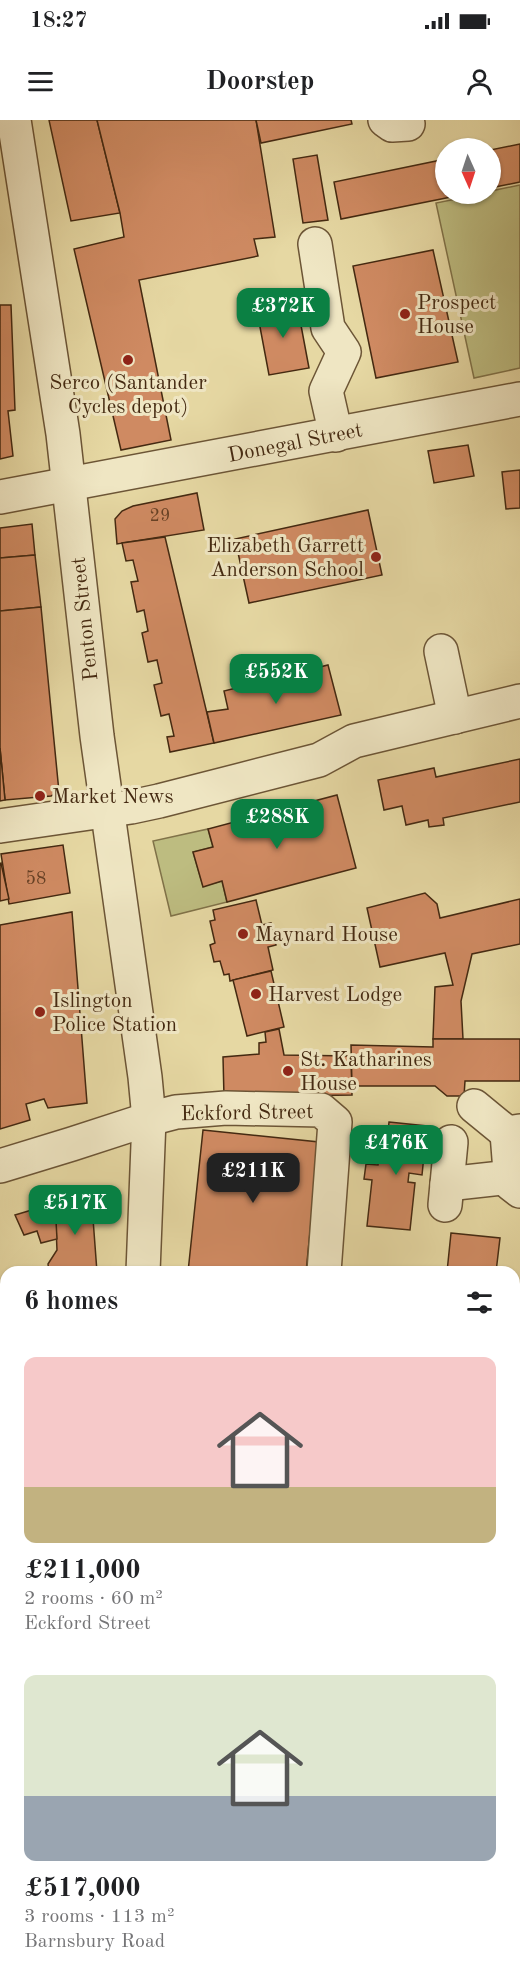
<!DOCTYPE html>
<html lang="en">
<head>
<meta charset="utf-8">
<style>
  :root { --surface:#fff; --page:#f2f2f2; --text:#202124; --muted:#757577; --accent:#0b8043 }
  body { margin:0; font-family:"Old Standard TT",serif; background:var(--page); color:var(--text); height:100vh; display:flex; flex-direction:column; font-size:22px; white-space:nowrap }
  * { box-sizing:border-box; margin:0 }
  p { font-size:20px; color:var(--muted) }
  .icon { flex:none; width:33px; height:33px; fill:none; stroke:currentColor; stroke-width:2; stroke-linecap:round; stroke-linejoin:round }
  .map { position:relative; flex:1; overflow:hidden }
  .details { position:absolute; left:0px; top:1146px; width:520px; height:722px; display:flex; flex-direction:column; background:var(--surface); border-radius:18px 18px 0 0; box-shadow:0 2px 4px #0004 }
  .details>* { flex:none }
  .needle { width:39px; rotate:177deg }
  .buttons { position:absolute; left:435px; top:18px; display:grid; gap:12px }
  .buttons a { display:grid; place-items:center; width:66px; height:66px; border-radius:50%; background:var(--surface); box-shadow:0 2px 4px #0004; font-size:30px }
  .price { position:absolute; translate:-50% -51px; padding:0 14px; border-radius:12px; background:var(--accent); color:#fff; font-size:20px; line-height:39px; filter:drop-shadow(0 2px 3px #0008) }
  .price::after { content:''; position:absolute; left:50%; top:36px; width:18px; height:14px; margin-left:-9px; background:inherit; clip-path:polygon(0 0,100% 0,50% 100%) }
  .price.current { background:#222; color:#fff }
  ul { padding:0; list-style:none }
  li { display:grid; align-content:center; gap:12px; height:318px; padding:0 24px }
  li span { display:grid; place-items:center; height:186px; border-radius:12px; color:#555 }
  li>.icon { margin-inline-start:auto }
  span .icon { width:108px; height:108px; fill:#fffc; stroke-width:1 }
  li b { font-size:26px }
  h2 { display:flex; justify-content:space-between; align-items:center; height:72px; padding:0 24px; font-size:26px }
  .status { display:flex; justify-content:space-between; align-items:center; height:42px; padding:0 30px; background:var(--surface); direction:ltr }
  .status svg { height:16px; fill:currentColor }
  header { display:flex; justify-content:space-between; align-items:center; height:78px; padding:0 24px; background:var(--surface); font-size:27px; font-weight:800 }
  .map>svg:first-child { display:block }
  .green { fill:#bdbc80; stroke:#807248; stroke-width:1.5 }
  .building { fill:#cf8a62; stroke:#442911; stroke-width:1.5 }
  .lines { fill:none; stroke-linecap:round; stroke-linejoin:round }
  .minor-casing { stroke:#6c5536; stroke-width:36 }
  .minor { stroke:#efe6c3; stroke-width:33 }
  .poi-dot { fill:#8f2418; stroke:#efe6c3; stroke-width:2 }
  .labels { text-anchor:middle; stroke-width:6; stroke-linejoin:round; paint-order:stroke }
  .number-label { font-size:18px; fill:#674125 }
  .poi-label { font-size:21px; fill:#442911; stroke:#efe6c3; text-anchor:start }
  .street-label { font-size:21px; fill:#442911; stroke:#efe6c3 }
</style>
</head>
<body>
<div class="status"><b>18:27</b><svg viewBox="0 0 49 12"><path d="M0 12V9h3v3zM5 12V6h3v6zM10 12V3h3v9zM15 12V0h3v12zM26 1h20v11H26zM47 4h2v5h-2z"/></svg></div>
<header><svg class="icon" aria-label="menu" viewBox="0 0 24 24"><path d="M4 6h16M4 12h16M4 18h16"/></svg>Doorstep<svg class="icon" aria-label="person" viewBox="0 0 24 24"><circle cx="12" cy="8" r="4"/><path d="M4 21q1-7 8-7t8 7"/></svg></header>
<div class="map">
<svg width="520" height="1867" viewBox="0 0 520 1867">
  <rect width="100%" height="100%" fill="#e6d8a3"/>
  <filter id="stains"><feTurbulence type="fractalNoise" baseFrequency=".00333" numOctaves="4"/><feColorMatrix values="0 0 0 0 .2 0 0 0 0 .09 0 0 0 0 .02 0 0 0 .5 -.17"/></filter>
  <radialGradient id="worn" r=".72"><stop offset=".6" stop-color="#630" stop-opacity="0"/><stop offset="1" stop-color="#630" stop-opacity=".3"/></radialGradient>
  <g class="green">
    <path d="M520,65v183l-46,10 -38,-175 45,-9h9l1,-3z"/>
    <path d="M208,709l5,18 -20,5 10,34 19,-5 5,21 -56,14 -18,-75z"/>
  </g>
  <g class="building">
    <path d="M49,0h48l23,93 -49,8z"/>
    <path d="M97,0h159l19,117 -21,2 4,17 -119,24 32,160 -50,10 -47,-201 50,-12 -4,-24z"/>
    <path d="M256,0h95l1,4 -91,19z"/>
    <path d="M520,24v38l-30,6v-38z"/>
    <path d="M317,35l11,65 -25,3 -10,-64z"/>
    <path d="M446,39v35h20l-125,25 -7,-37z"/>
    <path d="M433,130l25,112 -82,16 -23,-112z"/>
    <path d="M297,184l12,64 -40,7 -12,-64z"/>
    <path d="M0,185h11l4,105 -7,1 5,45 -13,3z"/>
    <path d="M468,325l6,31 -40,7 -6,-32z"/>
    <path d="M520,350v38l-14,1 -4,-37z"/>
    <path d="M197,373l7,37 -87,14 -2,-25 7,-8 11,-5z"/>
    <path d="M368,390l14,65 -133,28 -14,-64z"/>
    <path d="M32,404l3,31 -35,3v-30z"/>
    <path d="M165,417l49,206 -44,9 -3,-15 7,-1 -5,-22 -8,2 -7,-31 8,-2 -5,-23 -9,2 -6,-29 6,-2 -4,-21 -7,2 -6,-30 7,-1 -5,-21 -7,1 -4,-18z"/>
    <path d="M35,435l6,52 -41,4v-53z"/>
    <path d="M41,487l18,185 -8,4 -46,4 -5,-52v-137z"/>
    <path d="M328,545l13,50 -127,28 -7,-31 21,-3 -4,-18z"/>
    <path d="M0,628l5,52 -5,1z"/>
    <path d="M520,639v43l-77,16 1,7 -15,2 -1,-7 -22,5 -4,-19 -18,4 -6,-30 56,-12 2,9z"/>
    <path d="M337,675l19,73 -129,34 -5,-21 -19,6 -10,-35 20,-5 -5,-18z"/>
    <path d="M63,725l7,48 -61,11 -8,-50z"/>
    <path d="M1,743l8,36 -9,2v-37z"/>
    <path d="M425,773l12,11 3,14 80,-19v45l-48,10 -11,47 2,38h-30l2,-52 18,-2 -8,-32 -65,14 -13,-59z"/>
    <path d="M256,780l6,25 9,-2 5,22 -8,2 5,23 -43,11 -1,-7 -5,1 -4,-14 -6,1 -4,-17 5,-2 -5,-22 5,-1 -2,-10z"/>
    <path d="M72,792l15,191 -39,5 -4,-9 -18,5 4,16 -30,9v-204z"/>
    <path d="M271,851l13,56 -37,9 -14,-56z"/>
    <path d="M279,909l5,26 67,1 1,39 -128,2 -1,-40 36,-3v-11l7,-1 -1,-10z"/>
    <path d="M433,919h87v42h-55l-1,15h-17l-12,-10h-83l-1,-41 82,2z"/>
    <path d="M389,1002l38,4 -5,49 -13,-2 -1,9 7,1 -5,47 -43,-4 5,-46 -8,-1 2,-15 12,1 4,-34 6,1z"/>
    <path d="M203,1010l116,12 -13,130h-118z"/>
    <path d="M91,1072l6,80h-48l-1,-8 9,-14 -2,-47z"/>
    <path d="M55,1083l2,36 -16,4 -4,-12 -13,4 -9,-20z"/>
    <path d="M451,1113l49,5 -4,34h-49z"/>
    <path d="M514,1186h6v45l-6,-1z"/>
    <path d="M520,1404v69l-6,-9v-56z"/>
    <path d="M3,1458h3v22h-6z"/>
    <rect x="0" y="1480" width="6" height="22"/>
    <path d="M520,1485v66l-6,-8v-54z"/>
    <path d="M0,1502h6v23l-6,-1z"/>
    <path d="M520,1551v97l-6,4v-97z"/>
    <path d="M0,1563l6,1v22h-6z"/>
    <rect x="0" y="1586" width="6" height="22"/>
    <path d="M0,1608h6v23l-6,-1z"/>
    <path d="M0,1630l6,1v22h-6z"/>
    <path d="M0,1653h6v23l-6,-1z"/>
    <path d="M0,1675l6,1v22l-6,-1z"/>
    <path d="M0,1697l6,1v22h-6z"/>
    <path d="M0,1720h6v23l-6,-1z"/>
    <path d="M0,1742l6,1v22l-6,-1z"/>
    <path d="M0,1764l6,1v23l-6,-1z"/>
    <path d="M0,1787l6,1 -1,22 -5,-1z"/>
    <path d="M0,1809l5,1 -2,25 -3,1z"/>
    <path d="M128,1862h39l1,5h-41z"/>
    <path d="M371,1862h63l-1,5h-26z"/>
  </g>
  <g class="lines">
    <g class="minor-casing">
      <g id="minor">
        <path d="M14,0l49,314 34,302 48,341 4,42 -6,153"/>
        <path d="M385,0l7,5 16,-1"/>
        <path d="M315,124l13,84 16,24 -18,39 10,44"/>
        <path d="M0,377l520,-98"/>
        <path d="M441,531l14,66"/>
        <path d="M0,706l131,-19 28,-6 160,-41 35,-19 166,-40"/>
        <path d="M474,986l33,27"/>
        <path d="M520,1011l-13,2 4,51 9,7"/>
        <path d="M0,1046l72,-22 77,-25 27,-7 50,-4 95,2 14,12 -11,150"/>
        <path d="M447,1064l64,-7"/>
        <path d="M445,1085l6,-63"/>
        <path d="M0,1236l6,-2"/>
        <path d="M516,1701l4,-4"/>
        <path d="M179,1862l5,5"/>
        <path d="M61,1867l1,-5"/>
      </g>
    </g>
    <use href="#minor" class="minor"/>
  </g>
  <g class="poi-dot">
    <circle cx="405" cy="194" r="6"/>
    <circle cx="128" cy="240" r="6"/>
    <circle cx="376" cy="437" r="6"/>
    <circle cx="40" cy="676" r="6"/>
    <circle cx="243" cy="814" r="6"/>
    <circle cx="256" cy="874" r="6"/>
    <circle cx="40" cy="892" r="6"/>
    <circle cx="288" cy="951" r="6"/>
  </g>
  <g class="labels">
    <g class="number-label">
      <text x="160" y="401">29</text>
      <text x="36" y="764">58</text>
    </g>
    <g class="poi-label">
      <text x="417" y="189">Prospect<tspan x="417" dy="24">House</tspan></text>
      <text x="128" y="269" text-anchor="middle">Serco (Santander<tspan x="128" dy="24">Cycles depot)</tspan></text>
      <text x="364" y="432" text-anchor="end">Elizabeth Garrett<tspan x="364" dy="24">Anderson School</tspan></text>
      <text x="52" y="683">Market News</text>
      <text x="255" y="821">Maynard House</text>
      <text x="268" y="881">Harvest Lodge</text>
      <text x="52" y="887">Islington<tspan x="52" dy="24">Police Station</tspan></text>
      <text x="300" y="946">St. Katharines<tspan x="300" dy="24">House</tspan></text>
    </g>
    <g class="street-label">
      <text transform="translate(295 322) rotate(-11)" y="7">Donegal Street</text>
      <text transform="translate(84 499) rotate(-96)" y="7">Penton Street</text>
      <text transform="translate(247 992) rotate(-1)" y="7">Eckford Street</text>
    </g>
  </g>
  <rect width="100%" height="100%" filter="url(#stains)"/>
  <rect width="100%" height="100%" fill="url(#worn)"/>
</svg>
<div class="buttons">
<a><svg class="needle" viewBox="-14 -14 28 28"><path d="M0-13l5 13h-10z" fill="#e53935"/><path d="M0 13l5-13h-10z" fill="#757577"/></svg></a>
</div>
<b class="price" style="left:283px;top:219px">£372K</b>
<b class="price" style="left:276px;top:585px">£552K</b>
<b class="price" style="left:277px;top:730px">£288K</b>
<b class="price" style="left:396px;top:1056px">£476K</b>
<b class="price current" style="left:253px;top:1084px">£211K</b>
<b class="price" style="left:75px;top:1116px">£517K</b>
<section class="details">
<h2>6 homes<svg class="icon" aria-label="filters" viewBox="0 0 24 24"><path d="M4 7h16M4 17h16"/><circle cx="9" cy="7" r="2"/><circle cx="15" cy="17" r="2"/></svg></h2>
<ul>
<li><span style="background:linear-gradient(#f6c9c9 70%,#c2b280 0)"><svg class="icon" aria-label="home" viewBox="0 0 24 24"><path d="M3 11l9-7 9 7M6 9v11h12V9"/></svg></span><div><b>£211,000</b><p>2 rooms · 60 m²</p><p>Eckford Street</p></div></li>
<li><span style="background:linear-gradient(#dfe7d0 65%,#9aa5b1 0)"><svg class="icon" aria-label="home" viewBox="0 0 24 24"><path d="M3 11l9-7 9 7M6 9v11h12V9"/></svg></span><div><b>£517,000</b><p>3 rooms · 113 m²</p><p>Barnsbury Road</p></div></li>
</ul>
</section>
</div>
</body>
</html>
